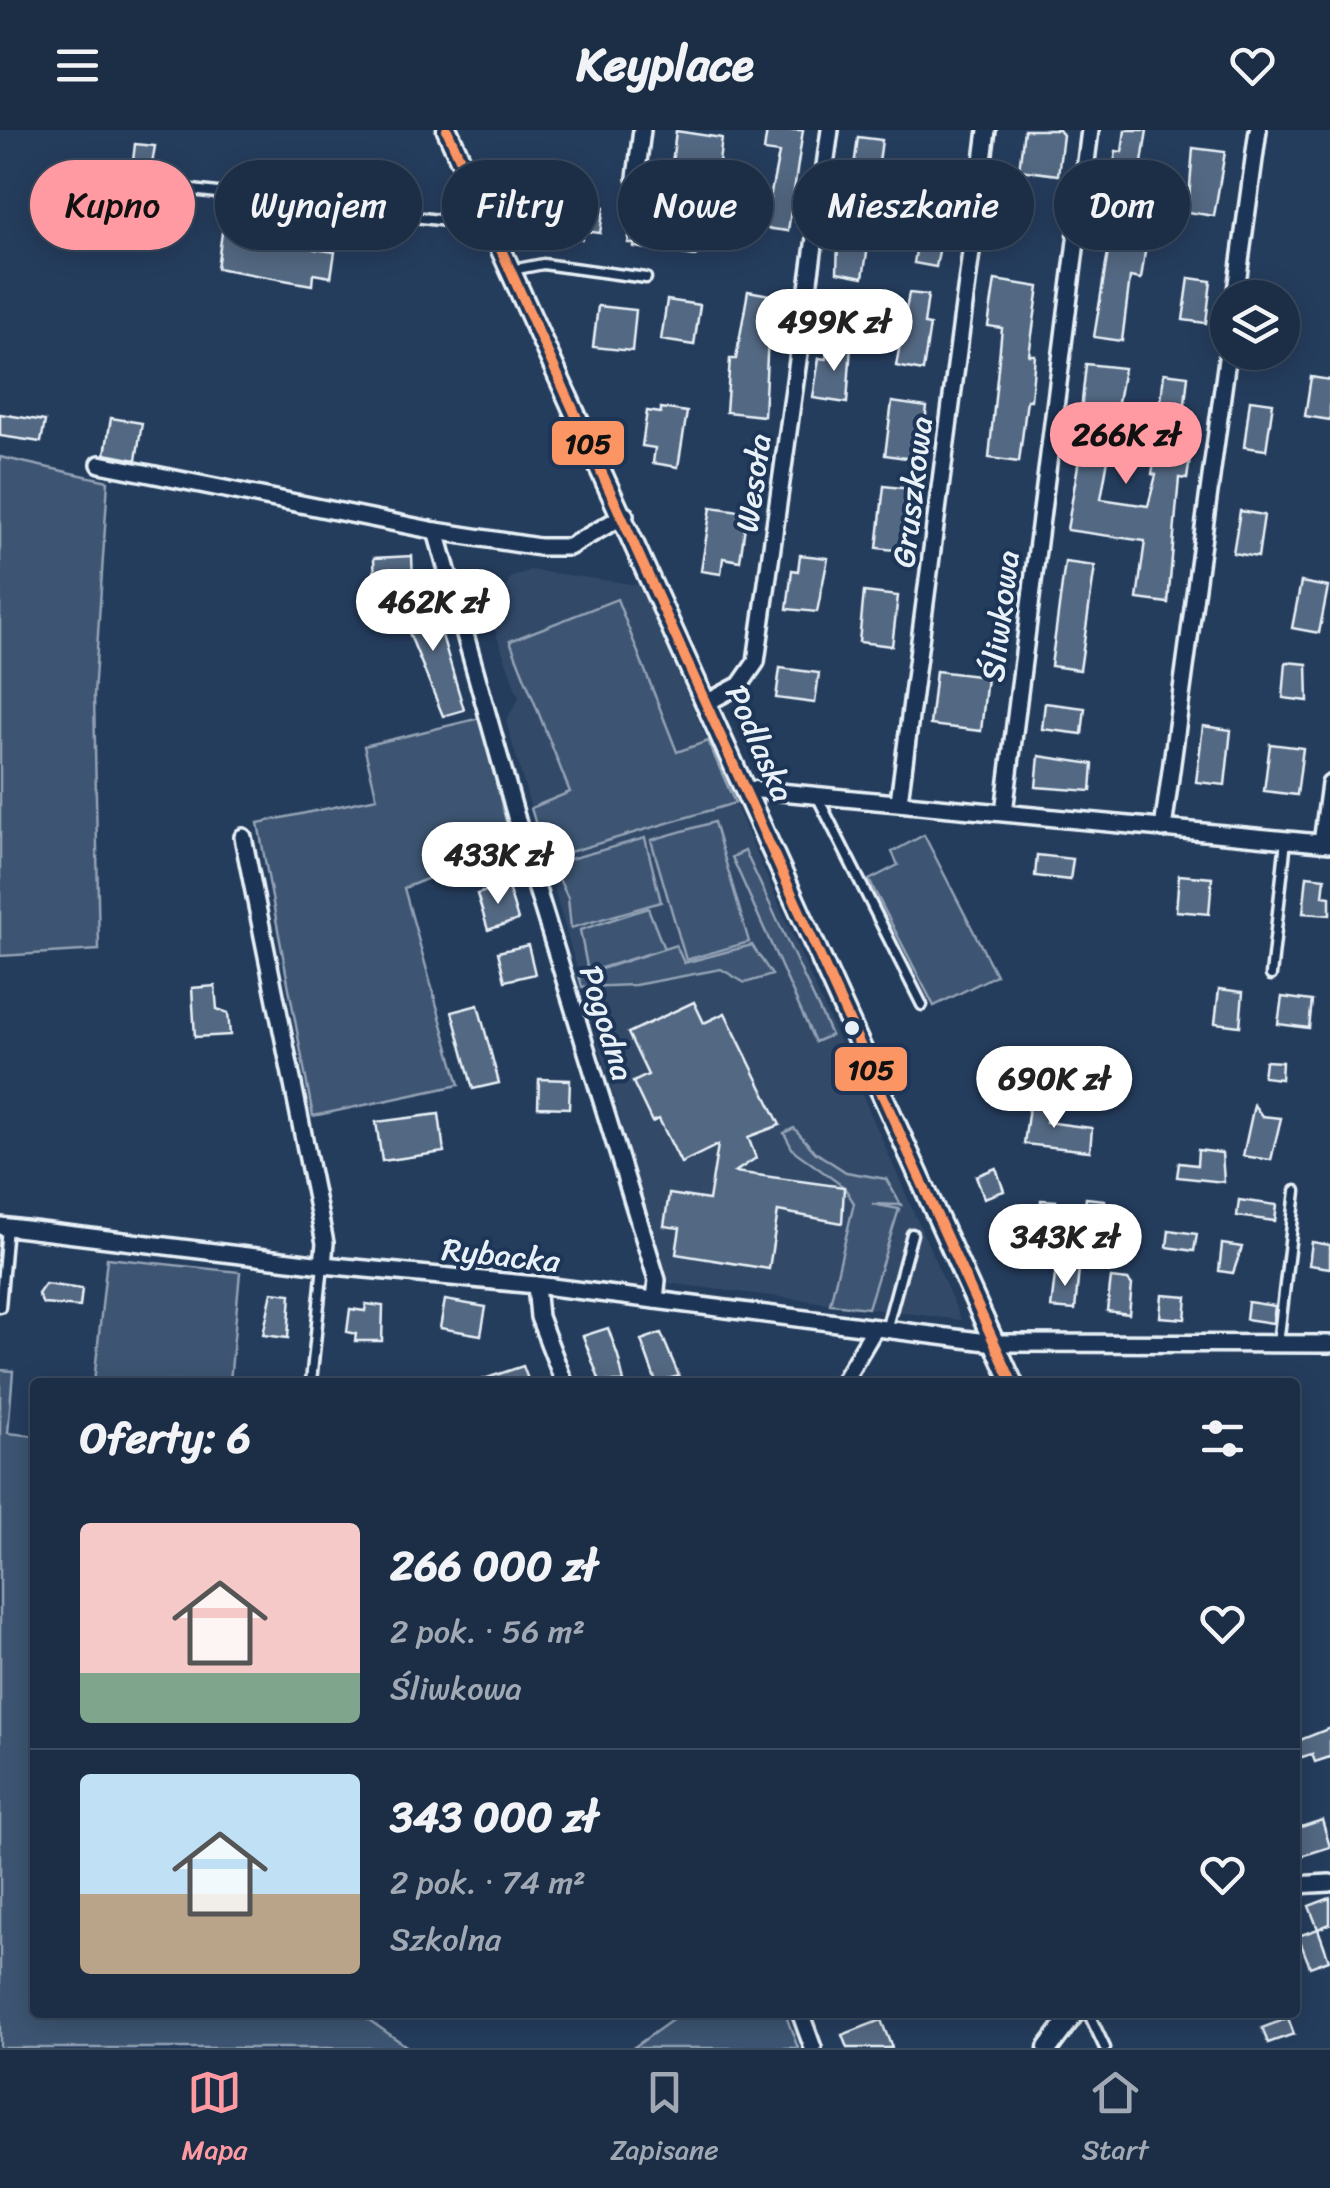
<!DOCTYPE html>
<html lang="pl">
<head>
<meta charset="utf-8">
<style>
  :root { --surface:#1c2e46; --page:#25364d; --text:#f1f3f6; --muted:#a0a8b3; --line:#3a4a5f; --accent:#ff9aa2 }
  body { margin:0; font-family:Sriracha,sans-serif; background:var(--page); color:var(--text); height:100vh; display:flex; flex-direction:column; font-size:38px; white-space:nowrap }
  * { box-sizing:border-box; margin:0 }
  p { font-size:32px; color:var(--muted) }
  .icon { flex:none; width:55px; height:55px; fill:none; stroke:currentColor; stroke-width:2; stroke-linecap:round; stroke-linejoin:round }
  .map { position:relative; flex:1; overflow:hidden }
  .drawer { position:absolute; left:30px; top:1248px; width:1270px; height:640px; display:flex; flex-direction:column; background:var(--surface); border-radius:10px; box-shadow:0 5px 25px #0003,0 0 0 2px var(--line) }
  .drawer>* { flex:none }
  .top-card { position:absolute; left:30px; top:30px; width:1270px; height:90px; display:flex; gap:20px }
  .controls { position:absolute; left:1210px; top:150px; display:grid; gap:20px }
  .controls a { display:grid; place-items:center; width:90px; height:90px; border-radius:50%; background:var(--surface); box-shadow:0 5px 25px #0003,0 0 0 2px var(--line); font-size:50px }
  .price { position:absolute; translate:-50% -85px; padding:0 22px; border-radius:35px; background:#fff; color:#222; font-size:32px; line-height:65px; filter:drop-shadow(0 2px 5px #0008) }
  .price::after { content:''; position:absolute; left:50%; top:60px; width:30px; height:22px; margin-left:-15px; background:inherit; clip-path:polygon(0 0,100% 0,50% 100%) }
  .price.current { background:var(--accent); color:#111 }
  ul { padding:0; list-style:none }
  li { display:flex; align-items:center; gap:30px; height:250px; padding:0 50px }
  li+li { border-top:2px solid var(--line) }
  li span { display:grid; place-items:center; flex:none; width:280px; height:200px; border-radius:10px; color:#555 }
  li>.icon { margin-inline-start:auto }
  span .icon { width:120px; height:120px; fill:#fffc; stroke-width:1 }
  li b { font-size:42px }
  h2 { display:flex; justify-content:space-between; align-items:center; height:120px; padding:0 50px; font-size:42px }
  .chip { padding:0 35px; border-radius:45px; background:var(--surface); box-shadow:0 5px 25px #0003,0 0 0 2px var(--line); font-size:35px; line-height:90px }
  .chip.current { background:var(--accent); color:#111 }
  header { display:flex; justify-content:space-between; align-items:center; height:130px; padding:0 50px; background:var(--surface); font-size:45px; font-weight:700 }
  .dock { display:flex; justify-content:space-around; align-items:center; height:140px; border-top:2px solid var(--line); background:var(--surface); font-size:28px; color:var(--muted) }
  .dock a { display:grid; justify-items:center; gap:5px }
  .dock .current { color:var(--accent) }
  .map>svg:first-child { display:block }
  .built { fill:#334a68 }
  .green { fill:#3e5472; stroke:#93a2b5; stroke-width:2.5 }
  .building { fill:#536782; stroke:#e8f1f8; stroke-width:2.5 }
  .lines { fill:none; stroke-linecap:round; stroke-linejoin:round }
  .service-casing { stroke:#e8f1f8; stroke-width:15 }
  .minor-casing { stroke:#e8f1f8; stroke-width:22 }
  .tertiary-casing { stroke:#e8f1f8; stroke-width:25 }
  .service { stroke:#1d3557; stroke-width:8 }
  .minor { stroke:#1d3557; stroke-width:15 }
  .tertiary { stroke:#1d3557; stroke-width:18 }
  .bus-1-casing { stroke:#1d3557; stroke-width:18 }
  .bus-1 { stroke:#fb9564; stroke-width:10 }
  .bus-dot { fill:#e8f1f8; stroke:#1d3557; stroke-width:4 }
  .labels { text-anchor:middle; stroke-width:8; stroke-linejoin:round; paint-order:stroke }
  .street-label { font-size:32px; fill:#e8f1f8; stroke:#1d3557 }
  .line-badge { stroke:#1d3557; stroke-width:4 }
  .pale-badge-label { font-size:28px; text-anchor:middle; font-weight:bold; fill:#111 }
</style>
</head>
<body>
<header><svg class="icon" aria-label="menu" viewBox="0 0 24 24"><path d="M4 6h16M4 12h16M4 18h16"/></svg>Keyplace<svg class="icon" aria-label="heart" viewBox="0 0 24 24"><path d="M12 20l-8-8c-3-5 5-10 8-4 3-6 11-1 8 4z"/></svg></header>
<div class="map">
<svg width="1330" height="1918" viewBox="0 0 1330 1918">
  <rect width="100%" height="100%" fill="#253d5d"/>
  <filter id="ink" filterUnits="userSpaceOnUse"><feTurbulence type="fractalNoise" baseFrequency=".01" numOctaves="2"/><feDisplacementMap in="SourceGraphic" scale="20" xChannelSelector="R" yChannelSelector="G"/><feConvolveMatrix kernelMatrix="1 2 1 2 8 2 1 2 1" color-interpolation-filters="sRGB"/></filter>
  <g filter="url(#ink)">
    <path class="built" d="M530,440l109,15 322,735 -294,-37 -161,-562 13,-23 -26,-73 17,-47z"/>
    <g class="green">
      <path d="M0,327l108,24 -14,214 5,255 -99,6z"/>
      <path d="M617,469l60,153 31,-11 27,62 -189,56 -15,-51 39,-16 -60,-151z"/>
      <path d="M480,588l32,127 -108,43 55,197 -146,31 -55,-293 119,-25 -13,-52z"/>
      <path d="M714,692l35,120 -63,18 -35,-120z"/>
      <path d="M924,705l72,140 -62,31 -65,-126 29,-15 -6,-13z"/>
      <path d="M645,708l16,64 -90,26 -3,-30 -16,-34z"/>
      <path d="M745,721l86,184 -16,7 -83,-185z"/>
      <path d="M648,778l16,41 -76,23 -8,-42z"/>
      <path d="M676,815l8,18 68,-18 20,30 -27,8 -24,-14 -86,16 -53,2 -3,-11z"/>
      <path d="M794,998l21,24 31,20 40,7 15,26 -29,-1 27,5 -31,99 -38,-4 24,-101 -10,-16 -51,-37 -9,-17z"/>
      <path d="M107,1128l133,14 -10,110h-136z"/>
      <path d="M0,1240l13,1 -5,62 27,3v576l324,1 50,35h-409z"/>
      <path d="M682,1883h103l13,35h-165z"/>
    </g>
    <g class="building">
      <path d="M767,0h36l-15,101 -24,-3 15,-75 -15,-2z"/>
      <path d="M1024,0h35l4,5 -5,40 -39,-5z"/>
      <path d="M1125,0h22l-10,66 -27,-4 6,-41 6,1z"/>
      <path d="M676,1l46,7 -5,40 -46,-6z"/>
      <path d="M858,7l24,3 -5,37 -24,-3z"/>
      <path d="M135,14l20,2 -3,18 -19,-3z"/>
      <path d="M1193,18l32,4 -11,64 -26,-4z"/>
      <path d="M563,65l41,12 -4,26 -17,-2 -1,8 -24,-4 1,-8 -14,-2 3,-26 14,2z"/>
      <path d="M633,81l73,11 -5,30 -6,4 -61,-9v-4h-6z"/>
      <path d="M224,89l29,4 -2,15 40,6 2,-15 23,3 -2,17 21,3 -4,25 -18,-3 -1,11 -95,-17z"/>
      <path d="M921,90l23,4 -8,43 -22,-4z"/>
      <path d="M1111,104l36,4 -6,41 -11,-2 -8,64 -28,-4z"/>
      <path d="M838,111l30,6 -5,30 -26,-5z"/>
      <path d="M1189,148l22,3 -5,42 -23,-3z"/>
      <path d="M995,150l44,7 -10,68h6l-4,45h-4l-8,62 -30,-4 13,-130 -14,-2z"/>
      <path d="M748,161l22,4 -6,121 -38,-4 4,-53h6z"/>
      <path d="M909,163l19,2 -4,29 6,1 -7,46 -27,-5z"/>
      <path d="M667,170l33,5 -6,40 -33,-5z"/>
      <path d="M598,176l38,4 -4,41 -39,-4z"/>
      <path d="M828,211l23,4 -4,58 -34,-5 6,-40 7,1z"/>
      <path d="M1086,234l38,4 -23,131 47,7 8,-31 -4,-1 5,-28 34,5 -4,28 -8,-1 -11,125 -31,-4 8,-58 -78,-11 20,-118 -6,-1z"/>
      <path d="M1164,243l24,3 -3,28 -24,-3z"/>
      <path d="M1311,247l19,3v40l-25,-4z"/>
      <path d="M1250,270l23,3 -7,47 -22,-3z"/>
      <path d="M892,272l35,5 -7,53 -35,-5z"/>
      <path d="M661,278l26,4 -9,55 -25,-4 2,-15 -13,-2 5,-35 14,2z"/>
      <path d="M0,284l45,7 -4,21 -41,-6z"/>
      <path d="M111,288l31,5 -6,37 -31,-6z"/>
      <path d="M884,356l27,3 -7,62 -27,-3z"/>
      <path d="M711,377l36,5 -7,49 -17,-3 -2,16 -20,-3z"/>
      <path d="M1240,381l24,4 -6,42 -25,-4z"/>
      <path d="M800,425l28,3 -11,54 -30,-3 5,-39 6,1z"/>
      <path d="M412,426l1,26 -38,1 -1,-25z"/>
      <path d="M1065,432l30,4 -15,104 -29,-4z"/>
      <path d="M1301,452l27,5 -9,46 -27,-5z"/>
      <path d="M864,462l34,4 -6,50 -33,-4z"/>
      <path d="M431,468l33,112 -21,6 -44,-108z"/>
      <path d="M1286,532l21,2 1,37 -25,-3z"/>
      <path d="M780,538l39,5 -4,30 -39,-5z"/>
      <path d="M936,541l51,6 -6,54 -51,-6z"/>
      <path d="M1045,573l40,5 -3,26 -40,-5z"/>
      <path d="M1203,596l28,4 -6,55 -29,-3z"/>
      <path d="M1270,614l33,4 -6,47 -33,-4z"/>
      <path d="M1039,626l54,8 -2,27 -55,-4z"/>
      <path d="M1037,725l36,4 -3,21 -35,-4z"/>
      <path d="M1179,745l33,3 -3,36 -33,-3z"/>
      <path d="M1307,746l18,2 -2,18 7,1v18l-27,-2z"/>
      <path d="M507,754l11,36 -30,10 -11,-36z"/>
      <path d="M528,815l7,29 -30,7 -7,-29z"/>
      <path d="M215,856l2,23 11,4 2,22 -35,2 -3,-49z"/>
      <path d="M1219,859l24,3 -3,34 -25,-3z"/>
      <path d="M1282,867l30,4 -3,27 -31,-4z"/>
      <path d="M694,872l10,21 21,-10 55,112 -32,12 8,21 -21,14 109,15 -2,36 -64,-12 -9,58 -93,-15 4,-26 -16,-2 5,-32 40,6 9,-55 -37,18 -22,-44 -7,3 -19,-40 15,-7 -20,-42z"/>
      <path d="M478,875l21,78 -26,6 -21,-77z"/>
      <path d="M1265,931l17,1 -1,17 -18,-2z"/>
      <path d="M539,949l31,1 -1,28 -31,-1z"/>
      <path d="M1030,969l19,2 -3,21 46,6 -2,23 -66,-7z"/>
      <path d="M1254,975l8,11 19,2 -10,42 -28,-4z"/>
      <path d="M439,984l5,38 -62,9 -6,-39z"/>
      <path d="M1198,1020l24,3 2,29 -47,-5 2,-14 18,2z"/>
      <path d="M996,1038l8,23 -20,7 -8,-22z"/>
      <path d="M1086,1068l19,2 -2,21 30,5 -3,17 -30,-5 -2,16 -19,-3z"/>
      <path d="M1041,1070l15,1 -2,17 -14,-1z"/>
      <path d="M1239,1070l38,5 -2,16 -38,-5z"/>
      <path d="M1169,1100l28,4 -3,17 -27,-4z"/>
      <path d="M1312,1112l18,3v23l-21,-3z"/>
      <path d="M1222,1114l20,3 -9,26 -14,-2z"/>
      <path d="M1056,1137l23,2 -4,41 -24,-2z"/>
      <path d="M1111,1148l17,2 4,5 -3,29 -22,-3z"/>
      <path d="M45,1154l37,5 -2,18 -37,-3 -5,-10z"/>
      <path d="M272,1162l19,2 -3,44 -25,-3z"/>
      <path d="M1162,1165l25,2 -2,22 -25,-2z"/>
      <path d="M445,1170l41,7 -5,28 -41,-7z"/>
      <path d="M1248,1172l27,4 -2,17 -27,-4z"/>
      <path d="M366,1174l17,2 -1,35h-27l1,-7 -9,-2 3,-23 15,2z"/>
      <path d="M608,1198l10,28 6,26h-24l-17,-46z"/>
      <path d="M661,1203l18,43 -23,6 -15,-42z"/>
      <path d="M523,1236l6,16h-47l-1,-2z"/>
      <path d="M1330,1598v29l-15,5 -3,-8 -17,5v-17z"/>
      <path d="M1322,1690l8,27 -35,11v-29z"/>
      <path d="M1330,1768v26l-12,5 -9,-23z"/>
      <path d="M1318,1799l11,31 -19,7 -12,-31z"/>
      <path d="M1288,1888l6,16 -26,9 -6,-15z"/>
      <path d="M881,1890l11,28h-45l-5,-13z"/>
    </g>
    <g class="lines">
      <g class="service-casing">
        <g id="service">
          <path d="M61,44l394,48 28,-6"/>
          <path d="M512,140l31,-6 103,14"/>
          <path d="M818,668l104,207"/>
          <path d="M1271,845l15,-135"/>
          <path d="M0,1177l7,-80"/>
          <path d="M886,1200l26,-96"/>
          <path d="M1278,1214l18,-153"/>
          <path d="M311,1252l12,-117"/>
          <path d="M1088,1882l17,36"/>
        </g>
      </g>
      <g class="minor-casing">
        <g id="minor">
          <path d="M636,48l6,-48"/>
          <path d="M1235,168l23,-168"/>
          <path d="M100,334l336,67 103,16h30l56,-32"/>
          <path d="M436,401l93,332 128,417 -2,20"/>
          <path d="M708,572l32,-17 16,-23 74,-532"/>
          <path d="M748,659l582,55"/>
          <path d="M899,671l88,-671"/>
          <path d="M1004,682l86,-682"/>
          <path d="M1163,699l65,-477"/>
          <path d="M243,707l82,406 -2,22"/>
          <path d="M1322,713l8,-59"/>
          <path d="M0,1096l323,39 213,20 459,58 335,1"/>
          <path d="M536,1155l3,32 25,65"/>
          <path d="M843,1252l32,-54"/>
          <path d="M1295,1755l35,-2"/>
          <path d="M800,1882l13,36"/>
        </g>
      </g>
      <g class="tertiary-casing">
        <g id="tertiary">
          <path d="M447,0l565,1252"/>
          <path d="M1048,1918l27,-36"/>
        </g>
      </g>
      <use href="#service" class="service"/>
      <use href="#minor" class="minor"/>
      <use href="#tertiary" class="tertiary"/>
      <g class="bus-1-casing">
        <path id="bus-1" d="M447,0l565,1252"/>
      </g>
      <use href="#bus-1" class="bus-1"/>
    </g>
  </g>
  <circle class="bus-dot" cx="852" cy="898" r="9"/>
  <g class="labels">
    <g class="street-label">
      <text transform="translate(753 353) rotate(-82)" y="11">Wesoła</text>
      <text transform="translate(912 362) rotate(-83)" y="11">Gruszkowa</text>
      <text transform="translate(1000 486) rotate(-83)" y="11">Śliwkowa</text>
      <text transform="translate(760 613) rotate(66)" y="11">Podlaska</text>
      <text transform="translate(607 893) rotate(73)" y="11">Pogodna</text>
      <text transform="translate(501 1125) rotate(6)" y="11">Rybacka</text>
    </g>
  </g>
  <g class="line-badge">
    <rect x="550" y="289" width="76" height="48" rx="10" fill="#fb9564"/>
    <rect x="833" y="915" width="76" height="48" rx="10" fill="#fb9564"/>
  </g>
  <g class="pale-badge-label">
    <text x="588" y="323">105</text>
    <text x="871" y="949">105</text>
  </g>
</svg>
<div class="controls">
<a><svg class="icon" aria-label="layers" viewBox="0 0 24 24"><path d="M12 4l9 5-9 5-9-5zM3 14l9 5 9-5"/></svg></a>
</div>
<b class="price" style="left:834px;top:244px">499K zł</b>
<b class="price current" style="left:1126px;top:357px">266K zł</b>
<b class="price" style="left:433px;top:524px">462K zł</b>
<b class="price" style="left:498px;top:777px">433K zł</b>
<b class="price" style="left:1054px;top:1001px">690K zł</b>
<b class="price" style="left:1065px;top:1159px">343K zł</b>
<div class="top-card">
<a class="chip current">Kupno</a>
<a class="chip">Wynajem</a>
<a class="chip">Filtry</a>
<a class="chip">Nowe</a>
<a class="chip">Mieszkanie</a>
<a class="chip">Dom</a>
</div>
<section class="drawer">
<h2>Oferty: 6<svg class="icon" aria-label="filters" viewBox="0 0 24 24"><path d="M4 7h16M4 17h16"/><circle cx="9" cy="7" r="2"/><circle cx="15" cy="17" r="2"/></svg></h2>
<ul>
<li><span style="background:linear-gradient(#f6c9c9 75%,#7fa58c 0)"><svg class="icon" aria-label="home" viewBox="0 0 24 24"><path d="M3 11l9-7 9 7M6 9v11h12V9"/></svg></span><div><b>266 000 zł</b><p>2 pok. · 56 m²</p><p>Śliwkowa</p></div><svg class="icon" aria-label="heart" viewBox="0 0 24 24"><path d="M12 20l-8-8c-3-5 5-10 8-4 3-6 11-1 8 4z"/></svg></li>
<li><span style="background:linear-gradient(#bfe0f5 60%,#b9a48a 0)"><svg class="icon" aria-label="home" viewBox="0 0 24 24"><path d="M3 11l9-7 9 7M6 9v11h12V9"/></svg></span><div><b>343 000 zł</b><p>2 pok. · 74 m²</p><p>Szkolna</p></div><svg class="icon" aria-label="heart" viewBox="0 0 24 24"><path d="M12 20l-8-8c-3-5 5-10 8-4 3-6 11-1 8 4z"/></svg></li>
</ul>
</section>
</div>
<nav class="dock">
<a class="current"><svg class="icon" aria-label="map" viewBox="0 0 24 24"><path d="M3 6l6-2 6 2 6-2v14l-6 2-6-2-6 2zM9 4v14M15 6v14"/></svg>Mapa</a>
<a><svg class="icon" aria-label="saved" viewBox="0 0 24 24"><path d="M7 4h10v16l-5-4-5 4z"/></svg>Zapisane</a>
<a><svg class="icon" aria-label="home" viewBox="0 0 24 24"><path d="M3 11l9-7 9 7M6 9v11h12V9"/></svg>Start</a>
</nav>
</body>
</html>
